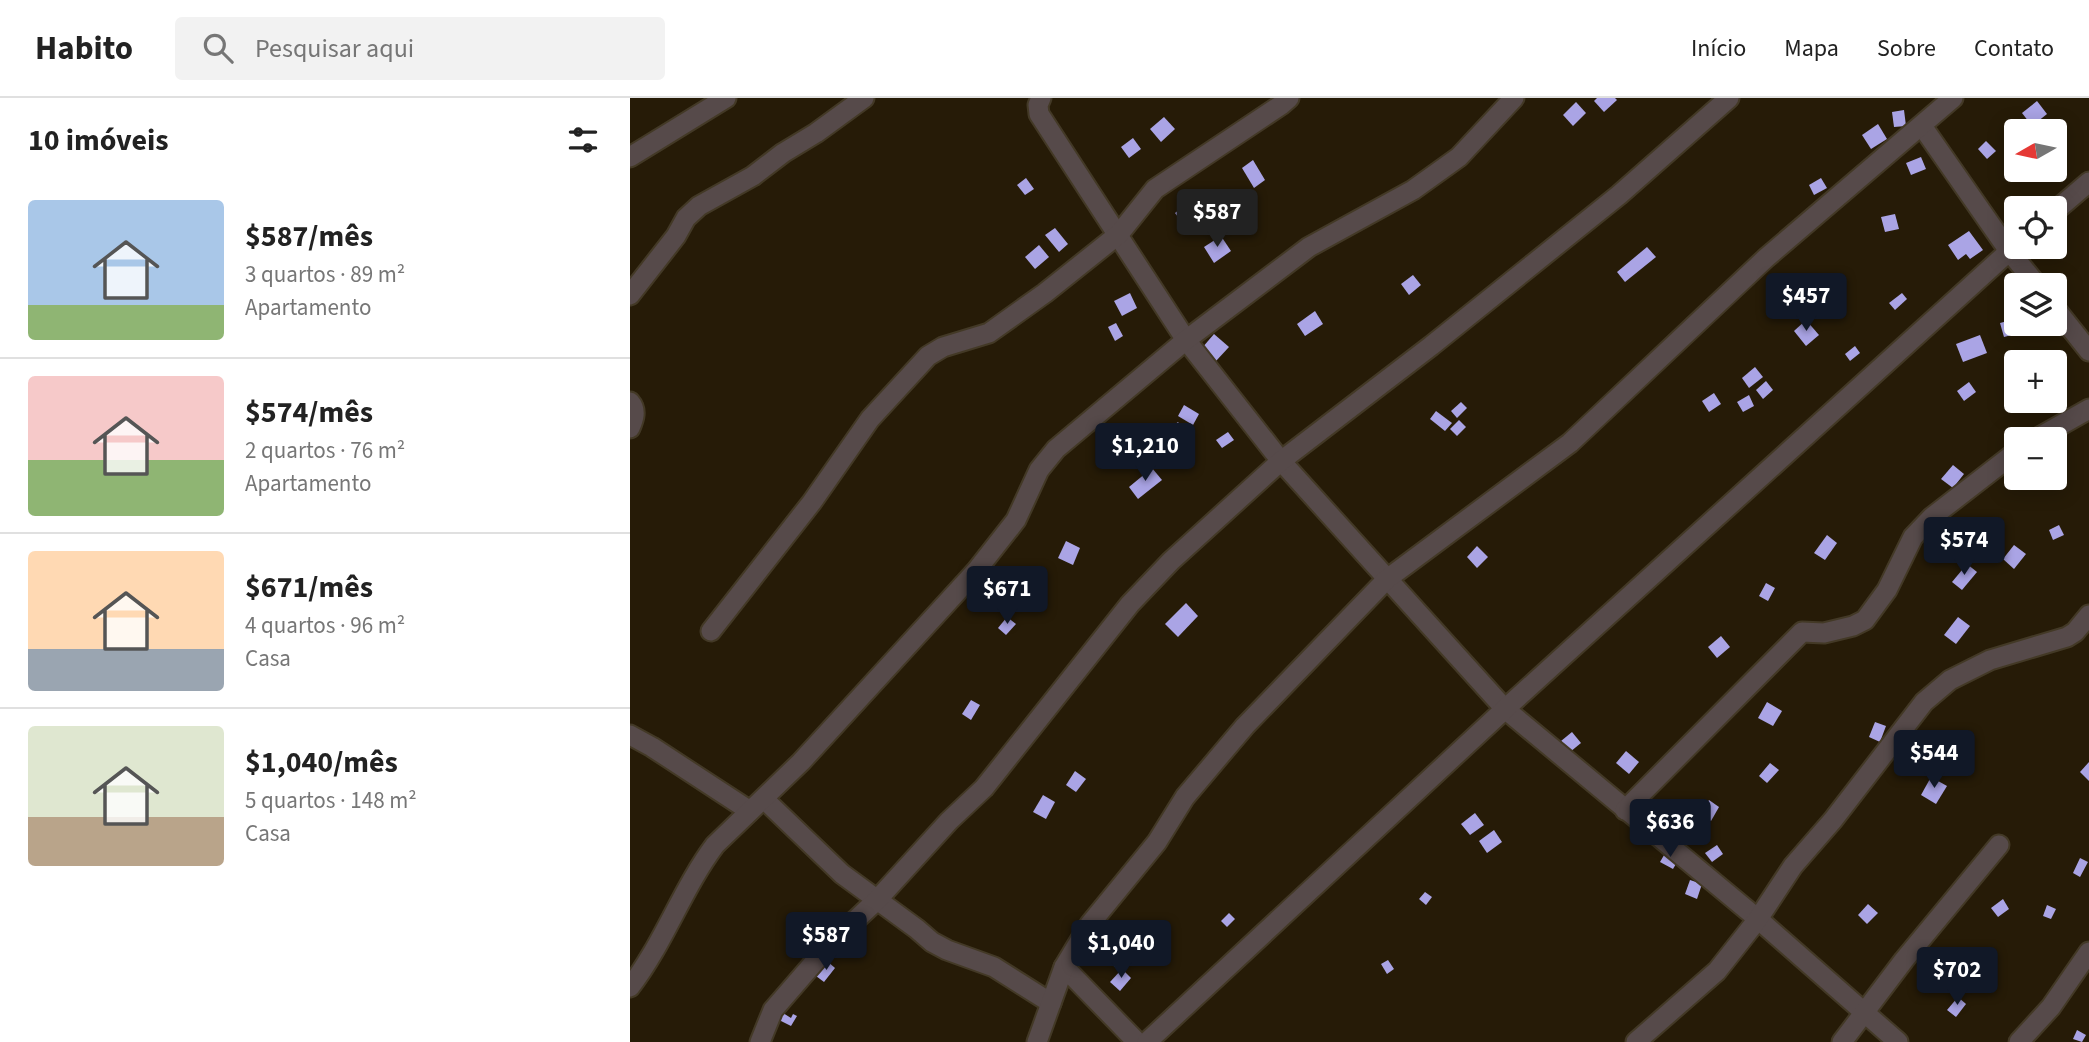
<!DOCTYPE html>
<html lang="pt">
<head>
<meta charset="utf-8">
<style>
  :root { --surface:#fff; --page:#f2f2f2; --text:#222; --muted:#767676; --line:#e0e0e0; --accent:#111827 }
  body { margin:0; font-family:"Source Sans 3",sans-serif; background:var(--page); color:var(--text); height:100vh; display:flex; flex-direction:column; font-size:26px; white-space:nowrap }
  * { box-sizing:border-box; margin:0 }
  p { font-size:23px; color:var(--muted) }
  .icon { flex:none; width:38px; height:38px; fill:none; stroke:currentColor; stroke-width:2; stroke-linecap:round; stroke-linejoin:round }
  .map { position:relative; flex:1; overflow:hidden }
  .drawer { display:flex; flex-direction:column; background:var(--surface); width:630px }
  .drawer>* { flex:none }
  .needle { width:46px; rotate:261deg }
  .controls { position:absolute; left:1374px; top:21px; display:grid; gap:14px }
  .controls a { display:grid; place-items:center; width:63px; height:63px; border-radius:7px; background:var(--surface); box-shadow:0 4px 18px #0003; font-size:35px }
  .price { position:absolute; translate:-50% -60px; padding:0 16px; border-radius:7px; background:var(--accent); color:#fff; font-size:23px; line-height:46px; filter:drop-shadow(0 2px 4px #0008) }
  .price::after { content:''; position:absolute; left:50%; top:42px; width:21px; height:16px; margin-left:-10px; background:inherit; clip-path:polygon(0 0,100% 0,50% 100%) }
  .price.active { background:#222; color:#fff }
  ul { padding:0; list-style:none }
  li { display:flex; align-items:center; gap:21px; height:175px; padding:0 28px }
  li+li { border-top:2px solid var(--line) }
  li span { display:grid; place-items:center; flex:none; width:196px; height:140px; border-radius:7px; color:#555 }
  li>.icon { margin-inline-start:auto }
  span .icon { width:84px; height:84px; fill:#fffc; stroke-width:1 }
  li b { font-size:30px }
  h2 { display:flex; justify-content:space-between; align-items:center; height:84px; padding:0 28px; font-size:30px }
  header { display:flex; align-items:center; gap:42px; box-sizing:border-box; height:98px; padding:0 35px; background:var(--surface); border-bottom:2px solid var(--line) }
  header strong { font-size:33px }
  nav { display:flex; gap:38px; margin-inline-start:auto; font-size:24px }
  .search { width:490px; height:63px; background:var(--page); display:flex; align-items:center; gap:18px; box-sizing:border-box; padding:0 24px; border-radius:7px; color:var(--muted); font-size:26px }
  main { display:flex; flex:1; min-height:0 }
  .map>svg:first-child { display:block }
  .building { fill:#aaa4e5 }
  .lines { fill:none; stroke-linecap:round; stroke-linejoin:round }
  .minor-casing { stroke:#433926; stroke-width:23 }
  .minor { stroke:#564a4a; stroke-width:19 }
</style>
</head>
<body>
<header>
<strong>Habito</strong>
<div class="search"><svg class="icon" aria-label="search" viewBox="0 0 24 24"><circle cx="10" cy="10" r="6"/><path d="M15 15l6 6"/></svg>Pesquisar aqui</div>
<nav><a>Início</a><a>Mapa</a><a>Sobre</a><a>Contato</a></nav>
</header>
<main>
<section class="drawer">
<h2>10 imóveis<svg class="icon" aria-label="filters" viewBox="0 0 24 24"><path d="M4 7h16M4 17h16"/><circle cx="9" cy="7" r="2"/><circle cx="15" cy="17" r="2"/></svg></h2>
<ul>
<li><span style="background:linear-gradient(#a9c7e8 75%,#8fb573 0)"><svg class="icon" aria-label="home" viewBox="0 0 24 24"><path d="M3 11l9-7 9 7M6 9v11h12V9"/></svg></span><div><b>$587/mês</b><p>3 quartos · 89 m²</p><p>Apartamento</p></div></li>
<li><span style="background:linear-gradient(#f6c9c9 60%,#8fb573 0)"><svg class="icon" aria-label="home" viewBox="0 0 24 24"><path d="M3 11l9-7 9 7M6 9v11h12V9"/></svg></span><div><b>$574/mês</b><p>2 quartos · 76 m²</p><p>Apartamento</p></div></li>
<li><span style="background:linear-gradient(#ffd9b3 70%,#9aa5b1 0)"><svg class="icon" aria-label="home" viewBox="0 0 24 24"><path d="M3 11l9-7 9 7M6 9v11h12V9"/></svg></span><div><b>$671/mês</b><p>4 quartos · 96 m²</p><p>Casa</p></div></li>
<li><span style="background:linear-gradient(#dfe7d0 65%,#b9a48a 0)"><svg class="icon" aria-label="home" viewBox="0 0 24 24"><path d="M3 11l9-7 9 7M6 9v11h12V9"/></svg></span><div><b>$1,040/mês</b><p>5 quartos · 148 m²</p><p>Casa</p></div></li>
</ul>
</section>
<div class="map">
<svg width="1459" height="944" viewBox="0 0 1459 944">
  <rect width="100%" height="100%" fill="#261b07"/>
  <g class="building">
    <path d="M967,0h18l2,2 -13,12 -10,-11z"/>
    <path d="M1407,3l10,13 -15,12 -10,-13z"/>
    <path d="M946,4l10,11 -13,13 -10,-11z"/>
    <path d="M1274,12l2,16 -12,1 -2,-15z"/>
    <path d="M534,19l11,12 -14,13 -11,-13z"/>
    <path d="M1390,23l8,7 -3,3h-9v3l-5,-5z"/>
    <path d="M1248,26l9,15 -16,10 -9,-14z"/>
    <path d="M503,40l8,11 -12,9 -8,-11z"/>
    <path d="M1356,43l10,10 -9,8 -9,-10z"/>
    <path d="M1291,59l5,12 -15,6 -5,-12z"/>
    <path d="M623,62l12,20 -11,8 -12,-20z"/>
    <path d="M396,80l8,11 -9,6 -8,-10z"/>
    <path d="M1191,80l6,10 -13,7 -5,-10z"/>
    <path d="M561,103l12,18 -15,11 -13,-17z"/>
    <path d="M1265,116l4,15 -14,3 -4,-15z"/>
    <path d="M425,130l13,16 -9,8 -14,-17z"/>
    <path d="M1339,133l14,19 -13,9 -4,-5 -8,6 -10,-15z"/>
    <path d="M591,138l10,15 -17,12 -10,-16z"/>
    <path d="M409,147l10,12 -14,12 -10,-12z"/>
    <path d="M1017,149l9,10 -31,25 -8,-10z"/>
    <path d="M783,177l8,10 -12,10 -8,-11z"/>
    <path d="M500,195l7,15 -15,8 -8,-15z"/>
    <path d="M1272,195l5,6 -12,11 -6,-7z"/>
    <path d="M685,213l8,13 -18,12 -8,-12z"/>
    <path d="M1385,221l4,14 -15,4 -4,-14z"/>
    <path d="M1176,222l13,15 -13,11 -12,-15z"/>
    <path d="M486,225l7,13 -8,5 -7,-14z"/>
    <path d="M584,236l15,13 -13,14 -14,-13z"/>
    <path d="M1350,237l7,18 -24,9 -7,-18z"/>
    <path d="M1225,248l5,7 -10,8 -5,-7z"/>
    <path d="M1125,269l8,10 -14,11 -7,-10z"/>
    <path d="M1136,283l7,9 -10,9 -7,-9z"/>
    <path d="M1339,284l7,10 -12,9 -7,-10z"/>
    <path d="M1084,295l7,11 -12,8 -7,-11z"/>
    <path d="M1119,297l5,11 -11,6 -6,-10z"/>
    <path d="M831,304l6,6 -10,10 -6,-7z"/>
    <path d="M554,307l15,9 -6,11 -15,-9z"/>
    <path d="M806,313l16,12 -7,8 -15,-12z"/>
    <path d="M829,322l7,7 -9,9 -7,-7z"/>
    <path d="M548,324l9,13 -21,15 -9,-12z"/>
    <path d="M598,334l6,8 -12,8 -6,-8z"/>
    <path d="M1323,367l11,9 -11,14 -12,-9z"/>
    <path d="M522,370l10,12 -24,19 -9,-12z"/>
    <path d="M1429,427l5,10 -11,5 -4,-10z"/>
    <path d="M1197,437l10,8 -12,17 -11,-7z"/>
    <path d="M436,443l14,7 -7,17 -15,-7z"/>
    <path d="M1384,447l12,9 -12,15 -11,-10z"/>
    <path d="M847,448l11,11 -11,11 -10,-11z"/>
    <path d="M1337,466l10,8 -15,18 -10,-8z"/>
    <path d="M1136,485l9,5 -7,13 -9,-5z"/>
    <path d="M556,505l12,13 -20,21 -13,-13z"/>
    <path d="M377,519l9,7 -10,11 -8,-7z"/>
    <path d="M1328,519l12,9 -14,18 -12,-9z"/>
    <path d="M1091,538l9,11 -13,11 -9,-11z"/>
    <path d="M341,602l9,5 -9,15 -9,-6z"/>
    <path d="M1137,604l15,9 -9,15 -15,-8z"/>
    <path d="M1245,624l11,4 -6,16 -11,-5z"/>
    <path d="M942,634l9,11 -11,9 -9,-11z"/>
    <path d="M996,653l13,11 -10,12 -13,-11z"/>
    <path d="M1325,660l8,6 -10,12 -8,-6z"/>
    <path d="M1459,664v19l-9,-9z"/>
    <path d="M1140,665l9,7 -12,13 -8,-7z"/>
    <path d="M445,673l11,8 -10,13 -10,-7z"/>
    <path d="M1301,679l16,9 -11,18 -15,-9z"/>
    <path d="M413,697l12,7 -9,17 -13,-7z"/>
    <path d="M1079,702l10,7 -8,14 -11,-7z"/>
    <path d="M845,715l9,12 -14,10 -9,-11z"/>
    <path d="M864,732l8,12 -15,11 -8,-12z"/>
    <path d="M1087,747l6,9 -11,8 -7,-9z"/>
    <path d="M1037,752l13,7 -7,12 -13,-7z"/>
    <path d="M1450,760l8,4 -8,15 -7,-4z"/>
    <path d="M1060,782l12,4 -5,15 -12,-5z"/>
    <path d="M795,794l7,5 -6,8 -7,-6z"/>
    <path d="M1373,801l6,10 -11,8 -7,-9z"/>
    <path d="M1238,806l10,9 -11,11 -9,-9z"/>
    <path d="M1417,807l9,4 -5,10 -8,-3z"/>
    <path d="M599,815l6,6 -8,8 -6,-6z"/>
    <path d="M480,856l9,6 -4,7 -9,-7z"/>
    <path d="M758,862l6,9 -7,5 -6,-10z"/>
    <path d="M197,863l8,7 -11,14 -8,-6z"/>
    <path d="M492,871l9,9 -11,13 -10,-9z"/>
    <path d="M1328,899l8,7 -10,13 -9,-7z"/>
    <path d="M153,915l8,5 2,-4 4,2 -6,10 -12,-6z"/>
    <path d="M1447,932l9,5 -4,7 -9,-3z"/>
  </g>
  <g class="lines">
    <g class="minor-casing">
      <g id="minor">
        <path d="M411,0l-3,7 1,9 147,226 95,121 224,248 253,210 140,123"/>
        <path d="M1292,28l87,125 28,34"/>
        <path d="M0,59l96,-59"/>
        <path d="M1424,114l35,-30"/>
        <path d="M0,197l46,-59 10,-18 13,-12 54,-30 30,-23 33,-20 48,-35"/>
        <path d="M1424,209l35,44"/>
        <path d="M0,304c7,8 4,17 0,26"/>
        <path d="M1406,341l53,-30"/>
        <path d="M81,533l101,-129 58,-83 58,-63 15,-9 46,-14 56,-40 74,-59 36,-45 126,-84 8,-7"/>
        <path d="M0,637l22,12 98,64"/>
        <path d="M134,701l78,75 75,55 15,13 15,8 47,17 57,36"/>
        <path d="M995,712l177,-178 22,1 29,-7 12,-6 22,-30 26,-53 19,-20 84,-65"/>
        <path d="M434,869l73,75"/>
        <path d="M0,889c34,-44 52,-98 85,-142l86,-83 175,-191 40,-51 23,-50 17,-21 130,-109 123,-93 104,-57 46,-33 55,-59"/>
        <path d="M130,944l13,-32 58,-67 46,-43 72,-79 35,-33 146,-184 41,-43 110,-100 150,-115 188,-151 110,-97"/>
        <path d="M407,944l27,-75 26,-43 67,-82 28,-45 60,-71 142,-147 183,-136 196,-185 187,-160"/>
        <path d="M517,944l358,-333 511,-464"/>
        <path d="M1006,944l81,-71 41,-52 35,-53 40,-46 91,-118 26,-22 40,-20 77,-23 8,-5 14,-17"/>
        <path d="M1212,944l62,-82 95,-115"/>
        <path d="M1389,944l32,-35 38,-55"/>
      </g>
    </g>
    <use href="#minor" class="minor"/>
  </g>
</svg>
<div class="controls">
<a><svg class="needle" viewBox="-14 -14 28 28"><path d="M0-13l5 13h-10z" fill="#e53935"/><path d="M0 13l5-13h-10z" fill="#767676"/></svg></a>
<a><svg class="icon" aria-label="locate" viewBox="0 0 24 24"><circle cx="12" cy="12" r="6"/><path d="M12 2v4M12 18v4M2 12h4M18 12h4"/></svg></a>
<a><svg class="icon" aria-label="layers" viewBox="0 0 24 24"><path d="M12 4l9 5-9 5-9-5zM3 14l9 5 9-5"/></svg></a>
<a>+</a>
<a>−</a>
</div>
<b class="price active" style="left:587px;top:151px">$587</b>
<b class="price" style="left:1176px;top:235px">$457</b>
<b class="price" style="left:515px;top:385px">$1,210</b>
<b class="price" style="left:1334px;top:479px">$574</b>
<b class="price" style="left:377px;top:528px">$671</b>
<b class="price" style="left:1304px;top:692px">$544</b>
<b class="price" style="left:1040px;top:761px">$636</b>
<b class="price" style="left:196px;top:874px">$587</b>
<b class="price" style="left:491px;top:882px">$1,040</b>
<b class="price" style="left:1327px;top:909px">$702</b>
</div>
</main>
</body>
</html>
